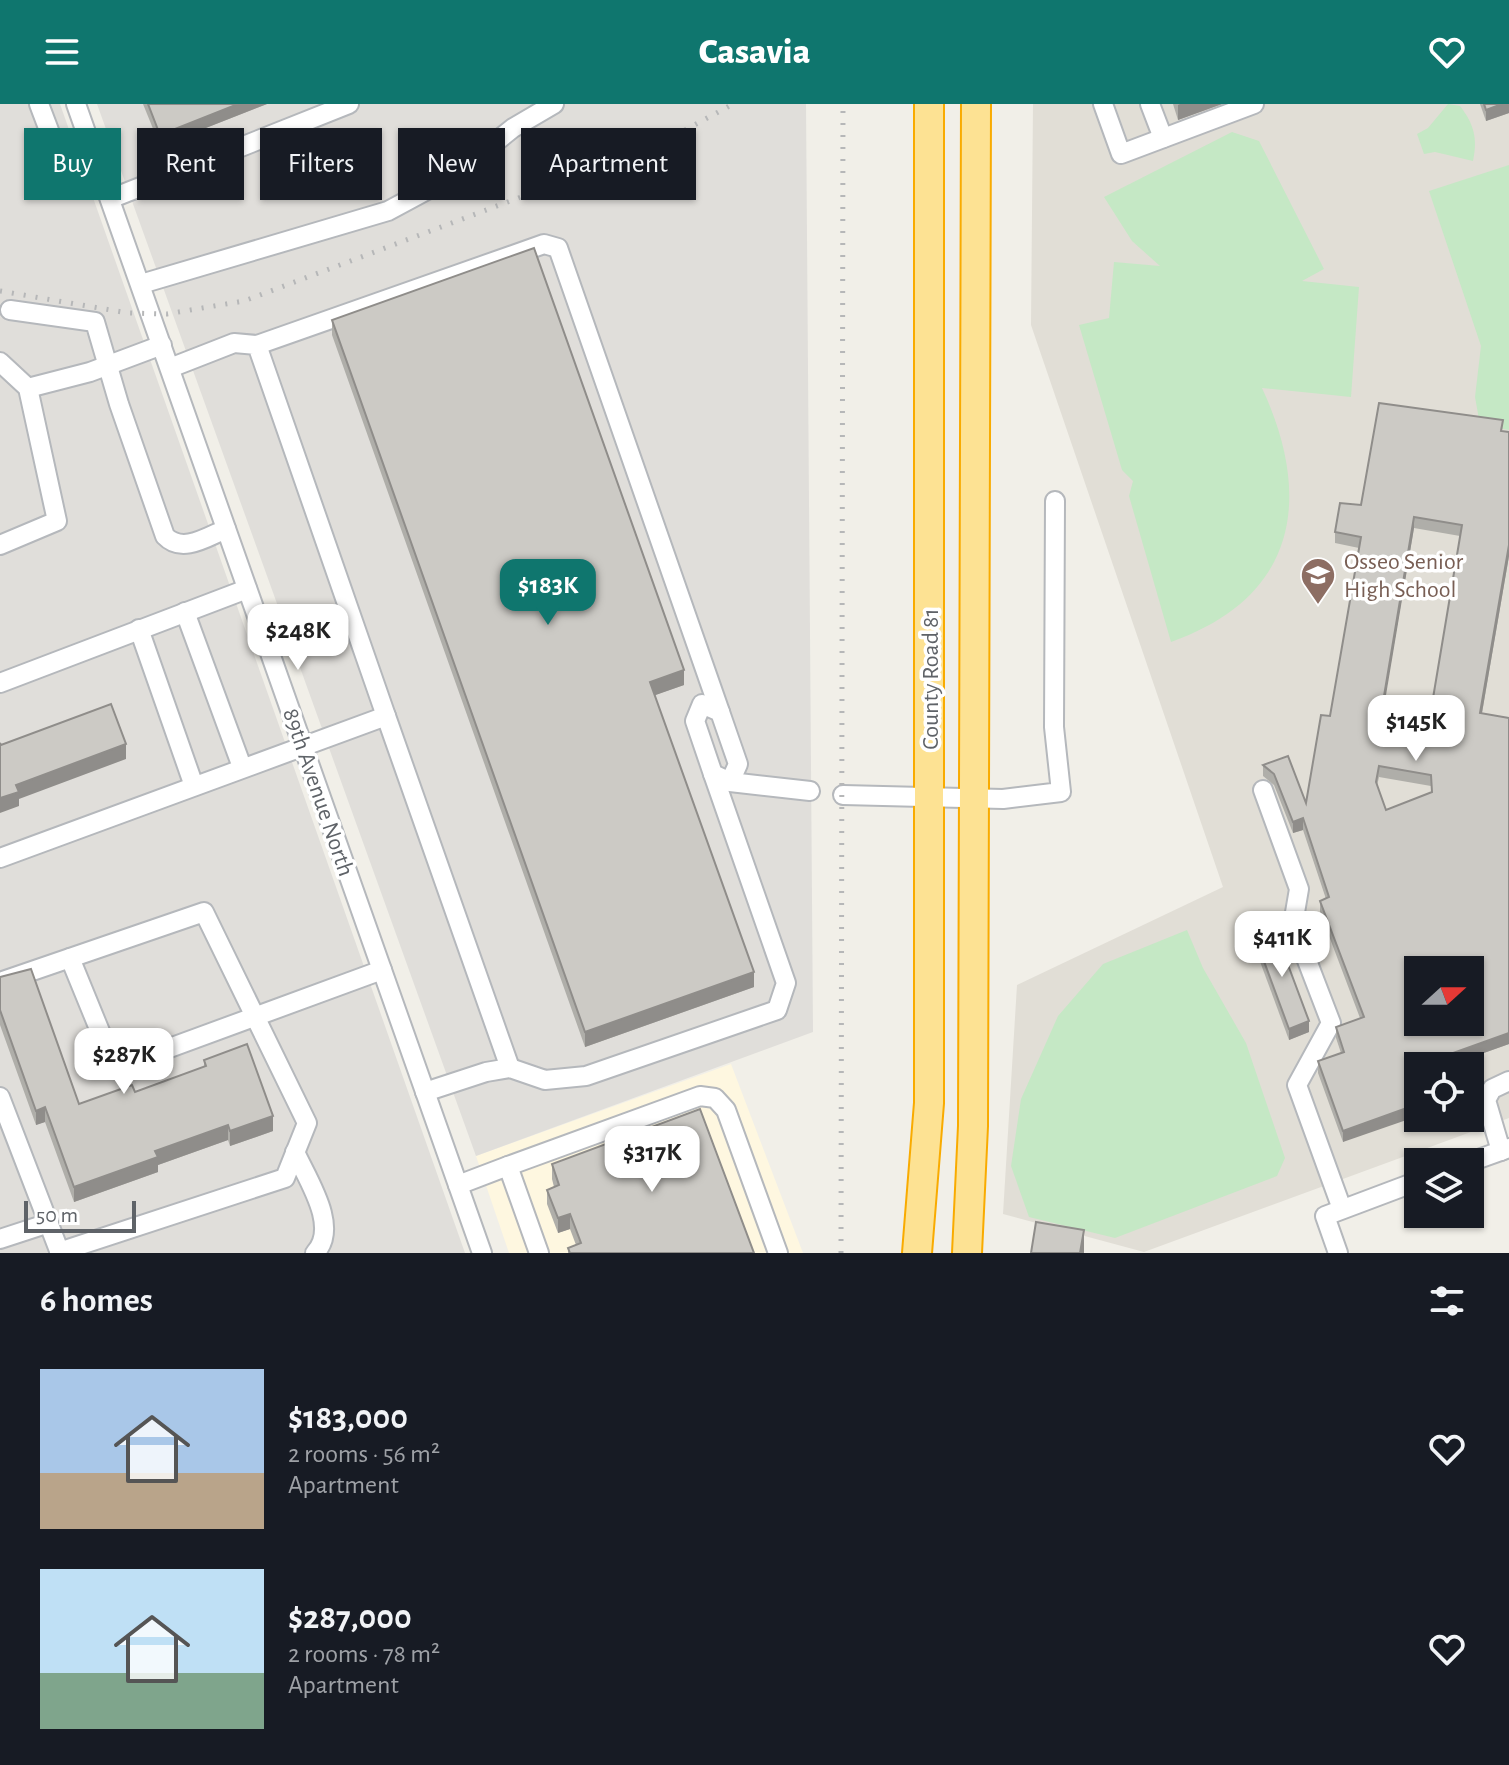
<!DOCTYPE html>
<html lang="en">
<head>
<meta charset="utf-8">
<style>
  :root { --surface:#171b24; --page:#242831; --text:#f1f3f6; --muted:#9ea1a6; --accent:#0f766e }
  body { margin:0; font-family:"Alegreya Sans",sans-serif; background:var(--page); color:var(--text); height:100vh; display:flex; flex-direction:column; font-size:30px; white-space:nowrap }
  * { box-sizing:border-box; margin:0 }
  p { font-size:26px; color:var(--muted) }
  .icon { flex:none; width:44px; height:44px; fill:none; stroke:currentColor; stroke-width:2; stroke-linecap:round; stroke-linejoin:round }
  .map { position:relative; height:1149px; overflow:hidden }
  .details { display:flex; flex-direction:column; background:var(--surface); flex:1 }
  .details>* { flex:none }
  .top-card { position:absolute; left:24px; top:24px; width:800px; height:72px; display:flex; gap:16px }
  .needle { width:52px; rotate:69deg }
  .controls { position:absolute; left:1404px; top:852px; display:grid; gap:16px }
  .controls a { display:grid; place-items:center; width:80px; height:80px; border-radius:0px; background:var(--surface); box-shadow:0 2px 6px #0004; font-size:40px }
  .scale { position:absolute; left:24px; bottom:20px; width:112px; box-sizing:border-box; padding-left:8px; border:4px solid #5f6368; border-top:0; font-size:22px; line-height:28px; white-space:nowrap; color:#5f6368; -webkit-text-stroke:6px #fff; paint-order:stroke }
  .price { position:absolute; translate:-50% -68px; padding:0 18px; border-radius:16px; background:#fff; color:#222; font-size:26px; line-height:52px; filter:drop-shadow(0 2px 4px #0008) }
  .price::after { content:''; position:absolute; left:50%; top:48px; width:24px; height:18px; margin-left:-12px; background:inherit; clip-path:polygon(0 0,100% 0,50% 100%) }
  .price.on { background:var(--accent); color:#fff }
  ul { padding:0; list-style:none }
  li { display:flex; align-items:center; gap:24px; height:200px; padding:0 40px }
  li span { display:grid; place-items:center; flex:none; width:224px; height:160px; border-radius:0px; color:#555 }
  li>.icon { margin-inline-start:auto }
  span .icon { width:96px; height:96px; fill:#fffc; stroke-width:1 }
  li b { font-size:34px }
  h2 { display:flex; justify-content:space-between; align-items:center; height:96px; padding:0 40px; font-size:34px }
  .chip { padding:0 28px; border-radius:0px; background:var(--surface); box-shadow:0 2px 6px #0004; font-size:28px; line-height:72px }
  .chip.on { background:var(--accent); color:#fff }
  header { display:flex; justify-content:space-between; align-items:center; height:104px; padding:0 40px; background:var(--accent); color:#fff; font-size:36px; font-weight:800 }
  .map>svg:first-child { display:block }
  .commercial { fill:#fef7e0 }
  .industrial { fill:#e0deda }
  .education { fill:#e1ded6; fill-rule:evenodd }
  .green { fill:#c5e8c5 }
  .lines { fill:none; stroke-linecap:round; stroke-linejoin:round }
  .minor-casing { stroke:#b5b8bc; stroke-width:22 }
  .highway-casing { stroke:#f9ab00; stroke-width:32 }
  .minor { stroke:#fff; stroke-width:18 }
  .highway { stroke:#fde293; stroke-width:28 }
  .rail { stroke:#b6b7b8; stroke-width:5; stroke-dasharray:2 10; stroke-linecap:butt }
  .wall { fill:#afaea9; fill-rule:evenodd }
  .shaded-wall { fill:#8f8d8a }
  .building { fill:#cccac5; stroke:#8f8d8a; stroke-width:2; fill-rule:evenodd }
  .labels { text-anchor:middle; stroke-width:7; stroke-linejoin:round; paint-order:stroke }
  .education-label { font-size:24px; fill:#785e54; stroke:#fff; text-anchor:start }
  .street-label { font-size:24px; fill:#5f6368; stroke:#fff }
</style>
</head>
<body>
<header><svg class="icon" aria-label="menu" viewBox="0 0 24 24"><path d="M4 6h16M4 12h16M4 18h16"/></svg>Casavia<svg class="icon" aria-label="heart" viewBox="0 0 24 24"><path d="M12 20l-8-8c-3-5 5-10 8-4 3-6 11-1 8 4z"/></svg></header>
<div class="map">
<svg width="1509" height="1149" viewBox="0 0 1509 1149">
  <rect width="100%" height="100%" fill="#f1efe8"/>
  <path class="commercial" d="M731,960l72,189h-294l-33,-97z"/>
  <g class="industrial">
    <path d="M0,0h60l405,1149h-465z"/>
    <path d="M97,0h709l7,928 -337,124z"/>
  </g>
  <path class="education" d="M1033,0h476v1014l-365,134 -141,-38 14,-229 206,-98 -192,-562zM1418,866h52v52h-52zM1418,962h52v52h-52z"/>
  <g class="green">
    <path d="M1448,0l12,2c14,18 18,33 13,55l-38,-9 -11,2 -7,-20 11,-6z"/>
    <path d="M1232,28l27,9 65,128 -22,12 57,6 -8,110 -89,-9c52,112 34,210 -91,254l-42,-146 4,-15 -11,-11 -43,-145 30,-7 5,-56 46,4 -28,-25 -28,-44z"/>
    <path d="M1509,61v265l-29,-5 -5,-28 6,-51 -52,-155z"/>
    <path d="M1187,826l16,38 43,75 39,115 -8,18 -162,62 -86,-21 -18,-51 10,-67 37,-83 45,-52z"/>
  </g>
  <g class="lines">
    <g class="minor-casing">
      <g id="minor">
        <path d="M39,0l22,58 15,2 20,-5"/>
        <path d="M76,0l406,1149"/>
        <path d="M1103,0l18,50 133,-50"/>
        <path d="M1150,0l13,34"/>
        <path d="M110,95l239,-95"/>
        <path d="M141,180l247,-73 65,-35 60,-48 41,-24"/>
        <path d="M10,206l85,12 24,82 46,132c17,18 42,1 61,-7"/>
        <path d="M257,241l287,-101 14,4 162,464"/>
        <path d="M0,258l28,26 29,133 -57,24"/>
        <path d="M170,264l64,-25 23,2 129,371"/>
        <path d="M28,284l62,-16 72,-27"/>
        <path d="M185,508l57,155"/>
        <path d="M139,525l55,157"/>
        <path d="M0,579l247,-94"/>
        <path d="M730,678l8,-18 -18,-52 -18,-8 -7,17 18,53 17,8 80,9"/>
        <path d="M1263,686l36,99 -6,35 38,99 -34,62 45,124"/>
        <path d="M843,691l160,4 58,-7 -7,-65 1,-226"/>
        <path d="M0,754l386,-142 124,352"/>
        <path d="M70,854l45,110 267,-98"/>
        <path d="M0,878l204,-70 103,211 -22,55 -226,74"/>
        <path d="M425,988l61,-20 24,-4 35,12 41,-4 191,-66 9,-27 -73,-209"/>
        <path d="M0,993l60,156"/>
        <path d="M1501,1047l-15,-51 6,-11 17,-8"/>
        <path d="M295,1048c12,27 45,75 20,101"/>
        <path d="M1470,1058l39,-14"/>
        <path d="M508,1062l192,-70 15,2 11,12 52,143"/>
        <path d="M458,1081l50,-19 31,87"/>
        <path d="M0,1135l49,-16"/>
        <path d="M1338,1149l-13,-37 93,-35"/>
      </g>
    </g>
    <g class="highway-casing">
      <g id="highway">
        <path d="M917,1149l12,-150v-999"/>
        <path d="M967,1149l6,-127 3,-1022"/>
      </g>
    </g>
    <use href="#minor" class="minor"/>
    <use href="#highway" class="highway"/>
    <g class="rail">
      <path d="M0,187l128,22 39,1 77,-13 410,-154 79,-43"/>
      <path d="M841,1149l2,-1149"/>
    </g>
  </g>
  <g class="wall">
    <path d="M143,0h124l-107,42z"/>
    <path d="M1173,0h49l-44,16z"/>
    <path d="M1480,0h29v9l-23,8z"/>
    <path d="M332,216l352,365 -29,10 99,292 -169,60 -253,-712z"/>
    <path d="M1503,327l6,1v124l-27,157 27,5v326l-56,20 -110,78 -25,-69v-12l23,-8 -5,-15v-11l24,-9 -40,-106v-11l6,-2 -23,-69 -10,3 -19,-48 -11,-9v-11l43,38 24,-87 29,-168 -24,-5v-11l26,-27zM1414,424l46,8 -30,180 -47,-8zM1379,673l52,9v7l-45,17 -9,-24z"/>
    <path d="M1255,833l54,95 -20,8 -34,-92z"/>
    <path d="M0,873l79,127 56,-12 69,-25v-7l69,71 -43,15 -2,-6 -70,25v7l-84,30 -29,-80 -9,3 -36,-100z"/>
    <path d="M552,1060l202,89h-186v-5l8,-3 -6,-16 -12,4 -11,-29v-14l7,-3 -2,-8z"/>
  </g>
  <g class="shaded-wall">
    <path d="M238,0h29l-107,42v-11z"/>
    <path d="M1180,0h42l-44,16v-15z"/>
    <path d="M1502,0h7v9l-23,8v-11z"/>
    <path d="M1414,413v11l-32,191v-11z"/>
    <path d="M1509,441v11l-29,168v-11z"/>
    <path d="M684,566v15l-34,12v-15z"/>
    <path d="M126,640v15l-107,40v7l-19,7v-15l16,-13z"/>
    <path d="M1303,714v12l-10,3v-11z"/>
    <path d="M754,868v15l-169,60v-15z"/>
    <path d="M1309,917v11l-20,8v-11z"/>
    <path d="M1509,929v11l-59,21v-11z"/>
    <path d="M1418,1000v12l-75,26v-11z"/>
    <path d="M45,1003v15l-9,3v-14z"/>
    <path d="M273,1012v15l-43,15v-15z"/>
    <path d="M228,1021v15l-70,25v7l-84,30v-15l81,-36z"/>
    <path d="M570,1110v15l-12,4v-15z"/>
    <path d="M1084,1126v23h-4z"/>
  </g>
  <g class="building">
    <path d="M148,0h90l-78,31z"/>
    <path d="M1484,0h18l-16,6z"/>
    <path d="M534,144l150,422 -34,12 104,290 -169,60 -253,-712z"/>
    <path d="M1379,299l124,17 -2,11 8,1v113l-29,168 29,5v315l-59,21 4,12h-36v38l-75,27 -25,-70 26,-9 -8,-25 28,-10 -44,-116 9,-4 -26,-79 -10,4 -19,-48 -11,-9 25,-9 18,47 15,-88 9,1 31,-179 -26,-5 5,-29 21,2zM1414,413l48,8 -32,191 -48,-8zM1379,662l52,9 1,17 -46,18 -10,-28zM1418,866h52v52h-52z"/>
    <path d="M111,600l15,40 -110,41 3,7 -19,6v-55l1,2z"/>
    <path d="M1275,826l34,91 -20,8 -34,-92z"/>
    <path d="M31,865l48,135 53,-19 3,7 71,-26 -2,-6 43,-16 26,72 -43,15 -2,-6 -73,26 3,6 -84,30 -29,-80 -9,4 -36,-101v-33z"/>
    <path d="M700,1005l54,144h-184l-2,-5 13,-5 -11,-29 -12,4 -11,-28 12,-5 -7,-21z"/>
    <path d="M1036,1118l48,8 -4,23h-49z"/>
  </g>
  <defs>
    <g id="school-pin" transform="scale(1.8)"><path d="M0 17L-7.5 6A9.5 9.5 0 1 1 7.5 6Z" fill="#8d6e63" stroke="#fff"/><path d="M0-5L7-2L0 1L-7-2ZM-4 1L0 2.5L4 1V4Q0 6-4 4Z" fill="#fff"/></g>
  </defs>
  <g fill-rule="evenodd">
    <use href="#school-pin" x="1318" y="471"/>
  </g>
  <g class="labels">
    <g class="education-label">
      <text x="1344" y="465">Osseo Senior<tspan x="1344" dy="28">High School</tspan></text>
    </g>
    <g class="street-label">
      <text transform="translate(930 575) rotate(-90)" y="8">County Road 81</text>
      <text transform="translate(319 688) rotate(71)" y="8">89th Avenue North</text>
    </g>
  </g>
</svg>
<div class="controls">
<a><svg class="needle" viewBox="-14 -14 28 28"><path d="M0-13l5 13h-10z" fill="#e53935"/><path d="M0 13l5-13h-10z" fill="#9ea1a6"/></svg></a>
<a><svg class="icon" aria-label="locate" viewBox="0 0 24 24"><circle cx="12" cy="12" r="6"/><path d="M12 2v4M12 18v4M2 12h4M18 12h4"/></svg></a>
<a><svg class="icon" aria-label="layers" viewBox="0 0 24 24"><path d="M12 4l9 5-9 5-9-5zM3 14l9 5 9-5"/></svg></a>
</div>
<div class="scale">50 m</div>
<b class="price on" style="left:548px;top:523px">$183K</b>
<b class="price" style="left:298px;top:568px">$248K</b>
<b class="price" style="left:1416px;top:659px">$145K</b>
<b class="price" style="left:1282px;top:875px">$411K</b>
<b class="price" style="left:124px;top:992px">$287K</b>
<b class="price" style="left:652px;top:1090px">$317K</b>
<div class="top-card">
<a class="chip on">Buy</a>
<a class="chip">Rent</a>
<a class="chip">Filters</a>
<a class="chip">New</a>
<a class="chip">Apartment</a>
</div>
</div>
<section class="details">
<h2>6 homes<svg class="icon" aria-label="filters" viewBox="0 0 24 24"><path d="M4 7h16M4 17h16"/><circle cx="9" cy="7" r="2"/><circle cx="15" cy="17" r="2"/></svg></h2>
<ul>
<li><span style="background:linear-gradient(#a9c7e8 65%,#b9a48a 0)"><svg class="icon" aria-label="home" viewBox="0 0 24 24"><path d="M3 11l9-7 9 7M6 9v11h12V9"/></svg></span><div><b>$183,000</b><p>2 rooms · 56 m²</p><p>Apartment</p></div><svg class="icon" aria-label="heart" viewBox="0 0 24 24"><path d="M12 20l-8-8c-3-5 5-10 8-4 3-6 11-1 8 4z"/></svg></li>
<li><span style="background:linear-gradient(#bfe0f5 65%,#7fa58c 0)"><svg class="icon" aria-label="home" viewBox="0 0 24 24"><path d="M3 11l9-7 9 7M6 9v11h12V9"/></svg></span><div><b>$287,000</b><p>2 rooms · 78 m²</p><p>Apartment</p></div><svg class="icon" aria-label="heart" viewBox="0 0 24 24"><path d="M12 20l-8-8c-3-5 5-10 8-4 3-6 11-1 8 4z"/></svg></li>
</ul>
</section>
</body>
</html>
